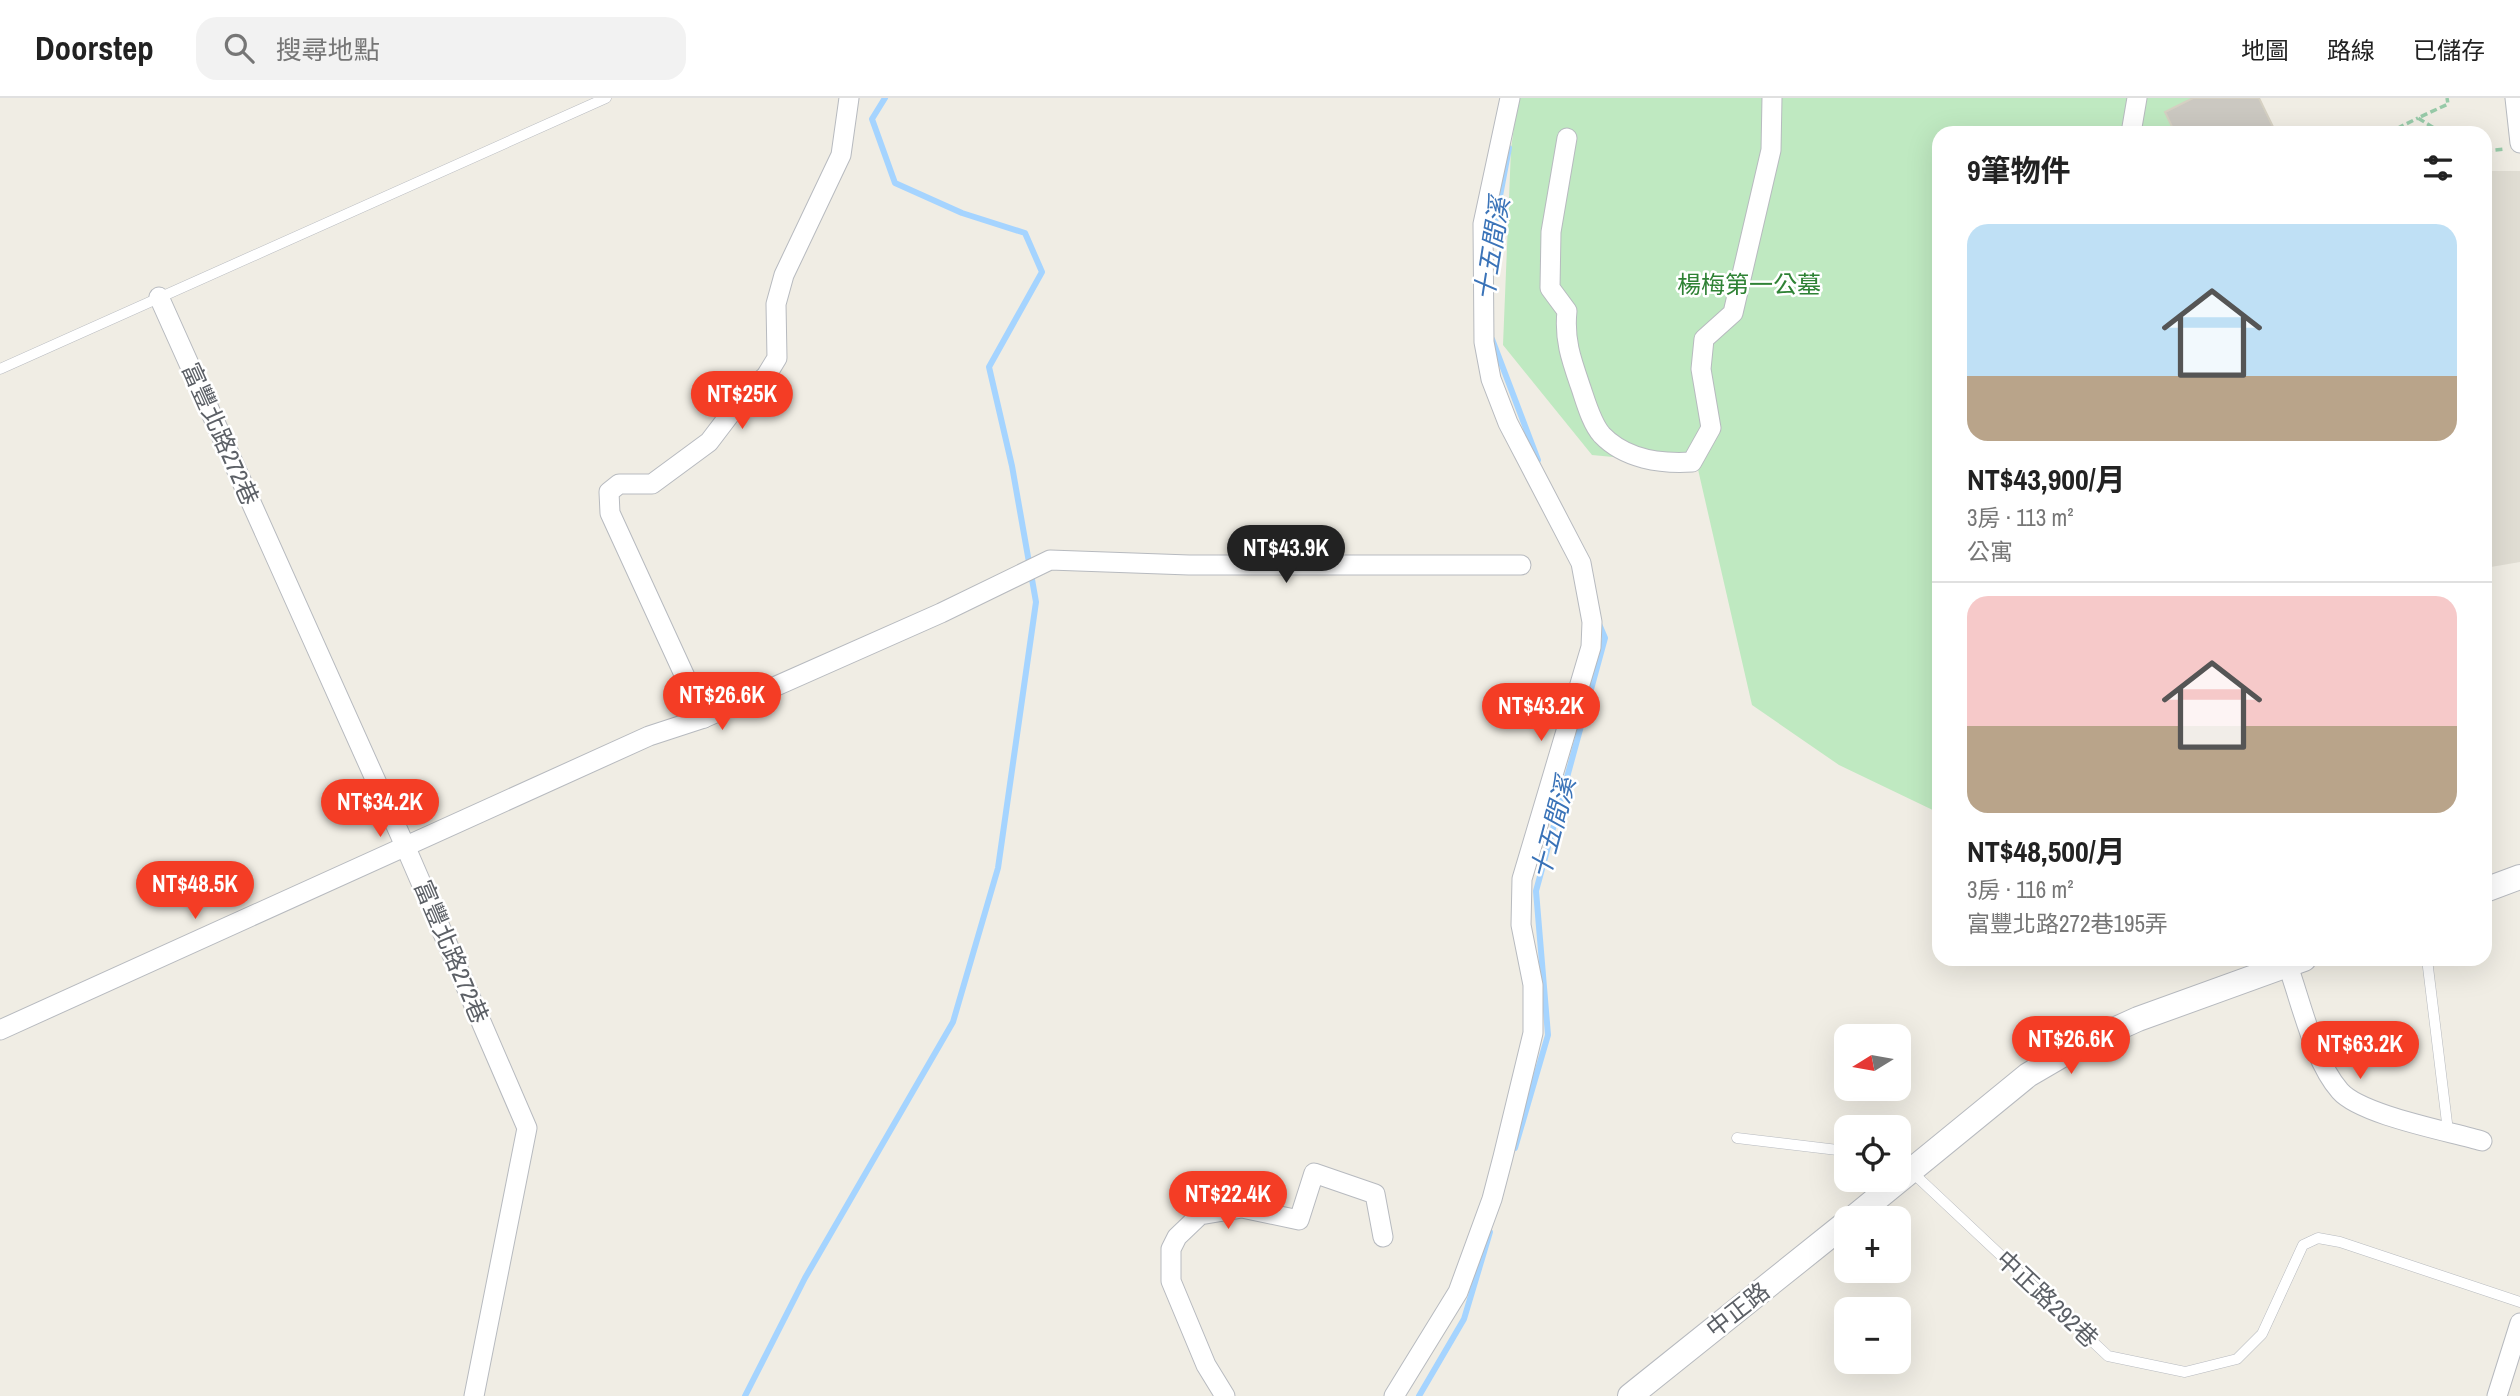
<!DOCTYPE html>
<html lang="zh-TW">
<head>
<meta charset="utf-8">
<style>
  :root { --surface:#fff; --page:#f2f2f2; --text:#222; --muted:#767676; --line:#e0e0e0; --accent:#f43d25 }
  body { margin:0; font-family:"Archivo Narrow","Noto Sans TC",sans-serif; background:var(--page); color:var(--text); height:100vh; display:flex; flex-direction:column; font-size:26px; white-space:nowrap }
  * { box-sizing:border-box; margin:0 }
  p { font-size:23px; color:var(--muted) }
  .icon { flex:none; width:38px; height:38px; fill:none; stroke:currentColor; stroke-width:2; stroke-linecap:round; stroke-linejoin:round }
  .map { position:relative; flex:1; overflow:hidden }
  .sheet { position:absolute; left:1932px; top:28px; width:560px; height:840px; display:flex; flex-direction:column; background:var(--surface); border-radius:21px; box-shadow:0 7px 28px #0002 }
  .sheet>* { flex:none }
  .needle { width:46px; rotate:259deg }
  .tools { position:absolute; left:1834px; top:926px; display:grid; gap:14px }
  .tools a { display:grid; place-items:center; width:77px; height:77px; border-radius:14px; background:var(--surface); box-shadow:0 7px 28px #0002; font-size:35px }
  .price { position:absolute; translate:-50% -60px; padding:0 16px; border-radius:24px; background:var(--accent); color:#fff; font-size:23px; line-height:46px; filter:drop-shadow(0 2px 4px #0008) }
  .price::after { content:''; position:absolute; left:50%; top:42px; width:21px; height:16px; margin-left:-10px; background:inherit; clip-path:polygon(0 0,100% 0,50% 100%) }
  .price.active { background:#222; color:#fff }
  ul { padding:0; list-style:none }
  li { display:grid; align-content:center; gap:14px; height:371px; padding:0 35px }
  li+li { border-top:2px solid var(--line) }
  li span { display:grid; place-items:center; height:217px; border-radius:21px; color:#555 }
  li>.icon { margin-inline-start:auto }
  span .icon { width:126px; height:126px; fill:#fffc; stroke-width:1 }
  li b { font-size:30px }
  h2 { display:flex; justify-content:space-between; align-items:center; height:84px; padding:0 35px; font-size:30px }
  header { display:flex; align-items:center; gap:42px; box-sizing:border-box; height:98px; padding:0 35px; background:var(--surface); border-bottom:2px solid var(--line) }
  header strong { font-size:33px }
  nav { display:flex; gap:38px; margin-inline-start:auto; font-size:24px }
  .search { width:490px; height:63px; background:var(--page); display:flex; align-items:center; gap:18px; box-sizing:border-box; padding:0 24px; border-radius:21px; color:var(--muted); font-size:26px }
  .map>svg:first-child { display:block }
  .education { fill:#e0ddd3 }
  .green { fill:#bfe9c1 }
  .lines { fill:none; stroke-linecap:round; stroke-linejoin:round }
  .stream { stroke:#a5d4ff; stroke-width:6 }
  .building { fill:#cbc8c1; stroke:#d5d0c2; stroke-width:2 }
  .service-casing { stroke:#b7babf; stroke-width:11 }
  .minor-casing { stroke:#b7babf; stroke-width:21 }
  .tertiary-casing { stroke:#b7babf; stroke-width:26 }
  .path { stroke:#97caa8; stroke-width:3.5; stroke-dasharray:7 3.5; stroke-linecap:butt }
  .service { stroke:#fff; stroke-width:10 }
  .minor { stroke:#fff; stroke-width:19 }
  .tertiary { stroke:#fff; stroke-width:24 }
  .labels { text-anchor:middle; stroke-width:5; stroke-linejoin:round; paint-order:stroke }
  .park-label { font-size:24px; fill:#2f8235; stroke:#fff }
  .street-label { font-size:24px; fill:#5c6066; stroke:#fff }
  .water-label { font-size:26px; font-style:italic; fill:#3a73b8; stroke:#fff }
</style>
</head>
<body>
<header>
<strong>Doorstep</strong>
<div class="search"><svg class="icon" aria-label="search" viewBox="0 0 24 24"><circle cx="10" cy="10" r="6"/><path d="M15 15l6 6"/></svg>搜尋地點</div>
<nav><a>地圖</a><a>路線</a><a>已儲存</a></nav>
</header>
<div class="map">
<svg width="2520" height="1298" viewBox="0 0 2520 1298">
  <rect width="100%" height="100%" fill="#f0ede4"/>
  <path class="education" d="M2485,73h35v391l-35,6z"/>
  <g class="green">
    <path d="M1518,0h617l-1,35h-195v680l-100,-48 -87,-60 -55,-240 -105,-10 -89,-110 8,-196z"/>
    <path d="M2142,0h51l-28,14 10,21h-37z"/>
  </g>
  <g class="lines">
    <g class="stream">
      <path d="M1491,146l18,-96"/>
      <path d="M1492,241l46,121"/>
      <path d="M1515,1050l33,-113 -12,-144 69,-253 -6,-14"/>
      <path d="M745,1298l60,-118 148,-256 45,-154 38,-266 -24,-136 -23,-99 53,-95 -17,-39 -63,-20 -67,-30 -23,-64 13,-21"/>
      <path d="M1419,1298l45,-77 26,-87"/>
    </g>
  </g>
  <path class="building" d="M2193,0h66l17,35h-101l-10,-21z"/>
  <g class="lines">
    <g class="service-casing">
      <g id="service">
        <path d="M0,271l606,-271"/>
        <path d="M2427,861l21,172"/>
        <path d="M1737,1040l109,13"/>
        <path d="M1912,1074l196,184 77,16 52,-13 25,-25 41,-89 15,-7 22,4 180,60"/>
      </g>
    </g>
    <g class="minor-casing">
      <g id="minor">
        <path d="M2515,0l5,45"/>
        <path d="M2131,35l6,-35"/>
        <path d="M1567,40l-16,94 -1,56 17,23c-3,28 4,48 13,74 5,14 11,38 22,50 23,24 59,29 90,27l19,-34 -10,-59 3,-30 29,-26 38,-163 1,-52"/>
        <path d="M159,199l247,551 121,280 -53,268"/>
        <path d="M704,620l-94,-205 -1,-21 10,-8h33l57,-42 38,-50 19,-16 11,-18 -1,-54 8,-29 57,-120 8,-57"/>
        <path d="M2288,868c13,36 26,96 52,125 21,24 108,40 142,50"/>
        <path d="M0,932l649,-294 55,-18 237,-105 109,-53 139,5h332"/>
        <path d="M1225,1298l-19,-31 -35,-84v-32l6,-12 23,-22 42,-7 57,12 15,-47 61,21 8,43"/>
        <path d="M1394,1298l64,-104 34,-93 11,-42 30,-124v-48l-12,-60 1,-46 69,-232 1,-25 -11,-59 -73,-140 -17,-44 -7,-37 -1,-118 27,-126"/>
        <path d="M2497,1298l23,-73"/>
      </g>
    </g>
    <g class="tertiary-casing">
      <g id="tertiary">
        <path d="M2485,792l35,-13"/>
        <path d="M1853,1120l175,-143 48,-28 62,-28 166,-60"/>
        <path d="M1630,1298l216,-173"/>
      </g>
    </g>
    <g class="path">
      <path d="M2388,35l30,-15"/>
      <path d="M2442,35l-24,-15 30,-14 -1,-6"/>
      <path d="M2485,53l19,-2"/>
    </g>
    <use href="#service" class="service"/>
    <use href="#minor" class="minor"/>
    <use href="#tertiary" class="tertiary"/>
  </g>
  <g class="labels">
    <g class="park-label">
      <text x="1749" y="195">楊梅第一公墓</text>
    </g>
    <g class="street-label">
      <text transform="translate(220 336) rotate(66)" y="8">富豐北路272巷</text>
      <text transform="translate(451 854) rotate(67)" y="8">富豐北路272巷</text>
      <text transform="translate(2047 1201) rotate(43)" y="8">中正路292巷</text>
      <text transform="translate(1738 1212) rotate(-38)" y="8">中正路</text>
    </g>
    <g class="water-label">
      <text transform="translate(1492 151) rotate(-81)" y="9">十五間溪</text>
      <text transform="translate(1553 730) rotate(-75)" y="9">十五間溪</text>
    </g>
  </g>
</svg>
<div class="tools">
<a><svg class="needle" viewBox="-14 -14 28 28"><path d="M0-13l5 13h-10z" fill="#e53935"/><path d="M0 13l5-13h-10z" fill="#767676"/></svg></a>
<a><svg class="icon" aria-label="locate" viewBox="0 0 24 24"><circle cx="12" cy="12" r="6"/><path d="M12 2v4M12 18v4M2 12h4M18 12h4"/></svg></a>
<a>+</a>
<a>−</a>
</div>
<b class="price" style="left:742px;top:333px">NT$25K</b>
<b class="price active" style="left:1286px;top:487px">NT$43.9K</b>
<b class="price" style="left:722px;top:634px">NT$26.6K</b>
<b class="price" style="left:1541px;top:645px">NT$43.2K</b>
<b class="price" style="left:380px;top:741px">NT$34.2K</b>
<b class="price" style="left:195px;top:823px">NT$48.5K</b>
<b class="price" style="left:2071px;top:978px">NT$26.6K</b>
<b class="price" style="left:2360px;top:983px">NT$63.2K</b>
<b class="price" style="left:1228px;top:1133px">NT$22.4K</b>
<section class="sheet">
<h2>9筆物件<svg class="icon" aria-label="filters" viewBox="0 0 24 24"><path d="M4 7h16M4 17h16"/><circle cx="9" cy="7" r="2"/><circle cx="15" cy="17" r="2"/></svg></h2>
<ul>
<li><span style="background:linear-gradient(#bfe0f5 70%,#b9a48a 0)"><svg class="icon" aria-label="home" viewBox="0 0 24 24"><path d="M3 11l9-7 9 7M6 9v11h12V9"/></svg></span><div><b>NT$43,900/月</b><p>3房 · 113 m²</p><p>公寓</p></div></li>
<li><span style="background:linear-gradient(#f6c9c9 60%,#b9a48a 0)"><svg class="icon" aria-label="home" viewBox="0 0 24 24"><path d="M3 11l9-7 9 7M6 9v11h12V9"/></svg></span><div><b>NT$48,500/月</b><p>3房 · 116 m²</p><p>富豐北路272巷195弄</p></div></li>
</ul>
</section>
</div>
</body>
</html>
